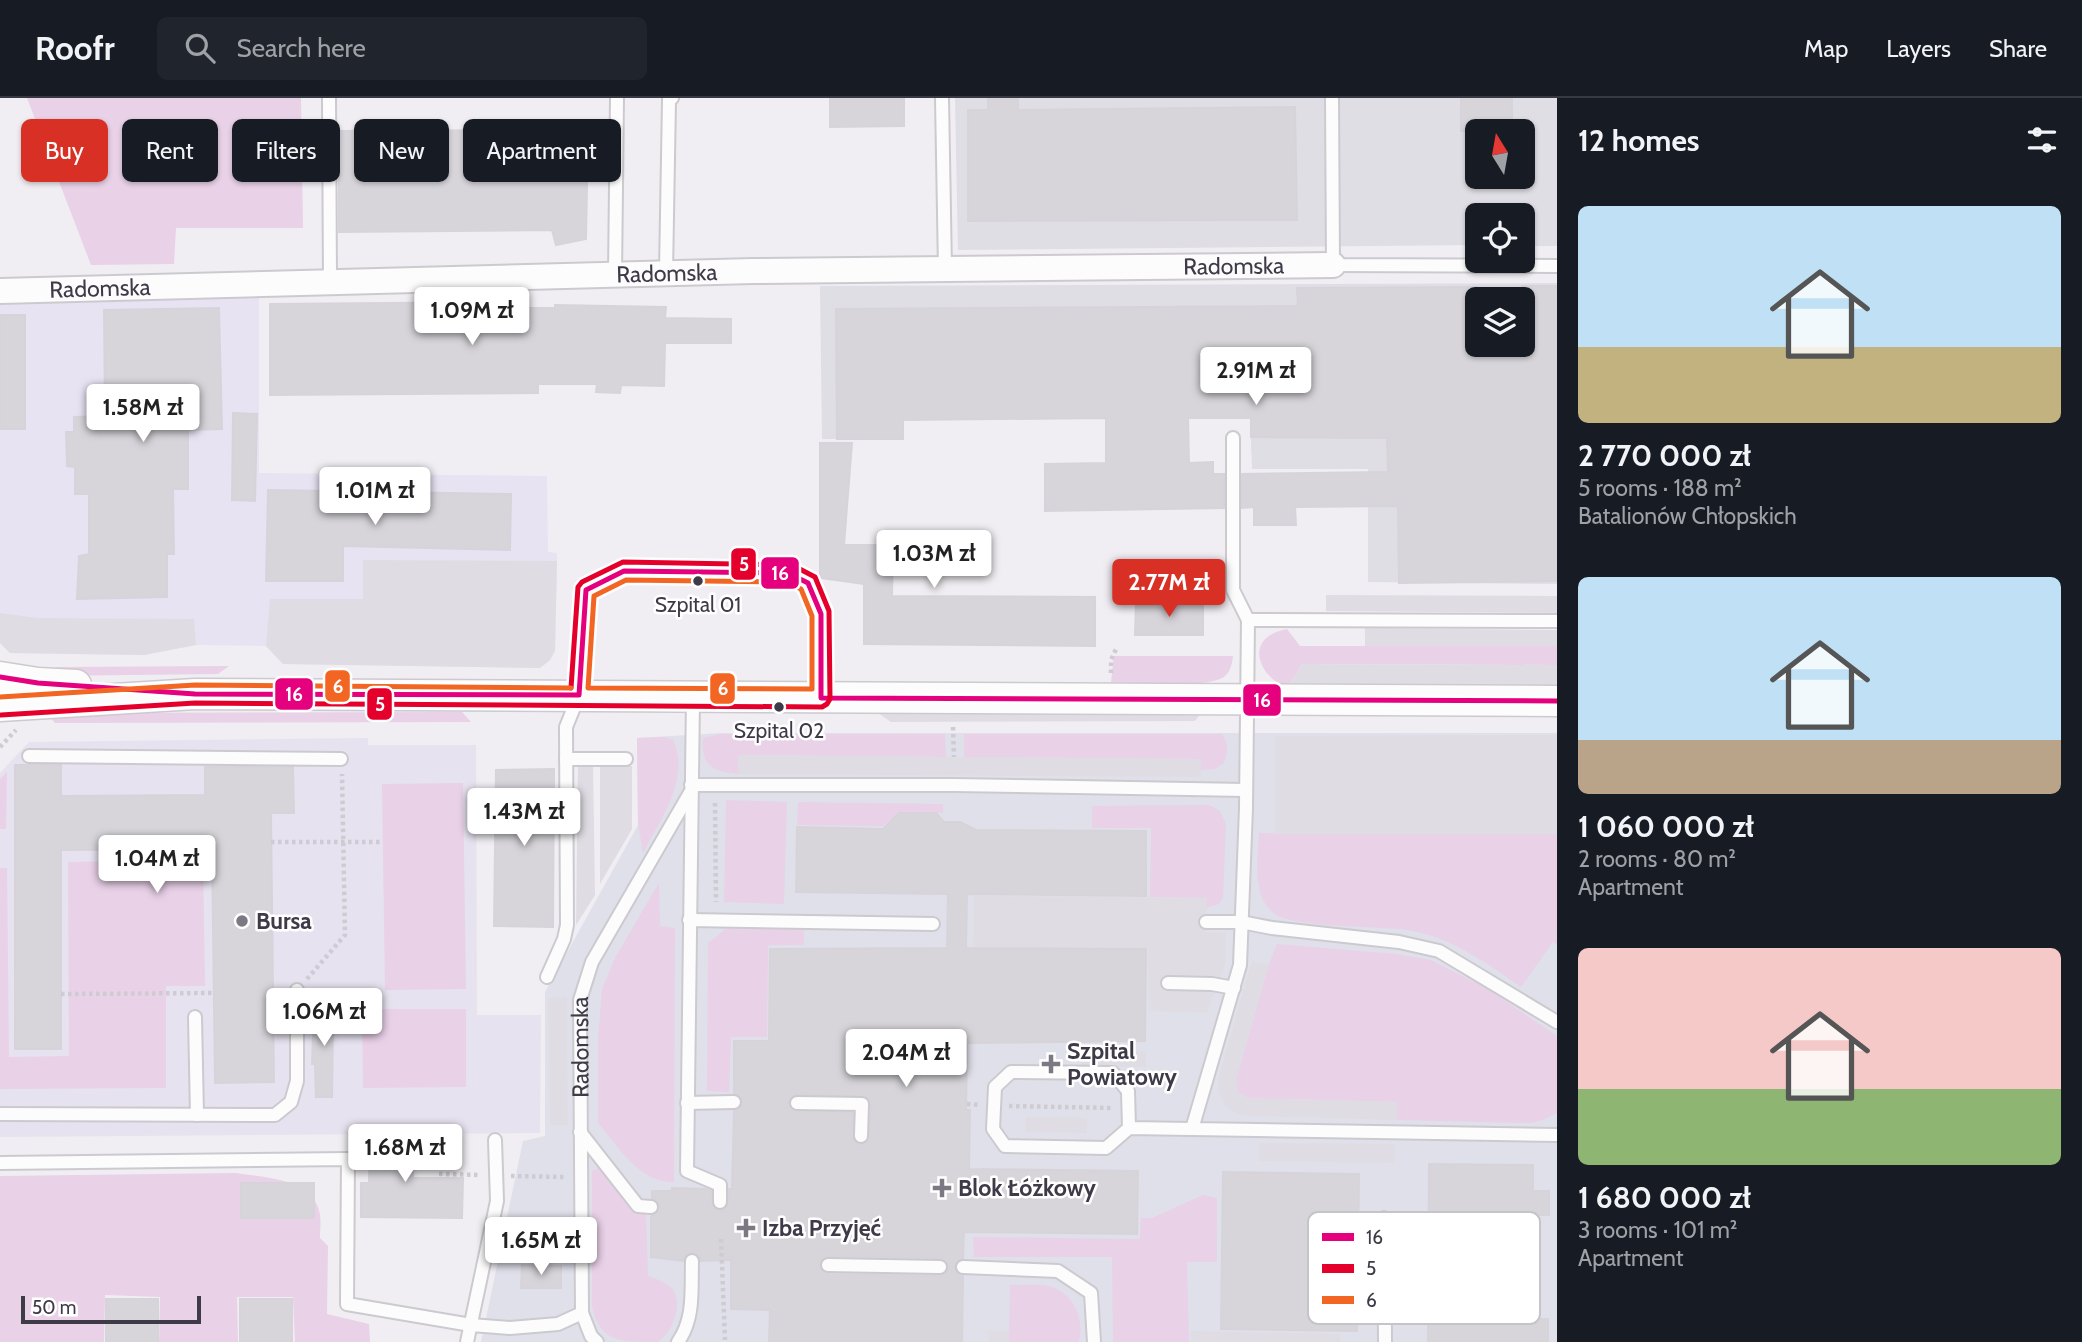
<!DOCTYPE html>
<html lang="en">
<head>
<meta charset="utf-8">
<style>
  :root { --surface:#171b24; --page:#20242c; --text:#f1f3f6; --muted:#9ea1a6; --line:#363941; --accent:#d93025 }
  body { margin:0; font-family:Cabin,sans-serif; background:var(--page); color:var(--text); height:100vh; display:flex; flex-direction:column; font-size:26px; white-space:nowrap }
  * { box-sizing:border-box; margin:0 }
  p { font-size:23px; color:var(--muted) }
  .icon { flex:none; width:38px; height:38px; fill:none; stroke:currentColor; stroke-width:2; stroke-linecap:round; stroke-linejoin:round }
  .map { position:relative; flex:1; overflow:hidden }
  .details { display:flex; flex-direction:column; background:var(--surface); width:525px }
  .details>* { flex:none }
  .guide { position:absolute; left:21px; top:21px; width:665px; height:63px; display:flex; gap:14px }
  .needle { width:46px; rotate:349deg }
  .controls { position:absolute; left:1465px; top:21px; display:grid; gap:14px }
  .controls a { display:grid; place-items:center; width:70px; height:70px; border-radius:10px; background:var(--surface); box-shadow:0 2px 5px #0004; font-size:35px }
  .scale { position:absolute; left:21px; bottom:18px; width:180px; box-sizing:border-box; padding-left:7px; border:4px solid #3e3a48; border-top:0; font-size:19px; line-height:24px; white-space:nowrap; color:#3e3a48; -webkit-text-stroke:5px #fff; paint-order:stroke }
  .price { position:absolute; translate:-50% -60px; padding:0 16px; border-radius:7px; background:#fff; color:#222; font-size:23px; line-height:46px; filter:drop-shadow(0 2px 4px #0008) }
  .price::after { content:''; position:absolute; left:50%; top:42px; width:21px; height:16px; margin-left:-10px; background:inherit; clip-path:polygon(0 0,100% 0,50% 100%) }
  .price.current { background:var(--accent); color:#fff }
  ul { padding:0; list-style:none }
  li { display:grid; align-content:center; gap:14px; height:371px; padding:0 21px }
  li span { display:grid; place-items:center; height:217px; border-radius:10px; color:#555 }
  li>.icon { margin-inline-start:auto }
  span .icon { width:126px; height:126px; fill:#fffc; stroke-width:1 }
  li b { font-size:30px }
  h2 { display:flex; justify-content:space-between; align-items:center; height:84px; padding:0 21px; font-size:30px }
  .tag { padding:0 24px; border-radius:10px; background:var(--surface); box-shadow:0 2px 5px #0004; font-size:24px; line-height:63px }
  .tag.current { background:var(--accent); color:#fff }
  header { display:flex; align-items:center; gap:42px; box-sizing:border-box; height:98px; padding:0 35px; background:var(--surface); border-bottom:2px solid var(--line) }
  header strong { font-size:33px }
  nav { display:flex; gap:38px; margin-inline-start:auto; font-size:24px }
  .search { width:490px; height:63px; background:var(--page); display:flex; align-items:center; gap:18px; box-sizing:border-box; padding:0 24px; border-radius:10px; color:var(--muted); font-size:26px }
  main { display:flex; flex:1; min-height:0 }
  .map>svg:first-child { display:block }
  .commercial { fill:#e7e3f3 }
  .industrial { fill:#dfdee4; fill-rule:evenodd }
  .education { fill:#e7e2ef }
  .medical { fill:#dfe0ea }
  .green { fill:#e9d1e8 }
  .parking { fill:#dfdde3 }
  .building { fill:#d7d5da; stroke:#d6d4da; stroke-width:2; fill-rule:evenodd }
  .lines { fill:none; stroke-linecap:round; stroke-linejoin:round }
  .service-casing { stroke:#cccacf; stroke-width:16 }
  .minor-casing { stroke:#cccacf; stroke-width:28 }
  .tertiary-casing { stroke:#cccacf; stroke-width:33 }
  .path { stroke:#ceccd2; stroke-width:4.5; stroke-dasharray:3.5 3.5; stroke-linecap:butt }
  .service { stroke:#fdfcfd; stroke-width:12 }
  .minor { stroke:#fdfcfd; stroke-width:24 }
  .tertiary { stroke:#fdfcfd; stroke-width:30 }
  .bus-1-casing { stroke:#fff; stroke-width:10 }
  .bus-2-casing { stroke:#fff; stroke-width:10 }
  .bus-3-casing { stroke:#fff; stroke-width:10 }
  .bus-1 { stroke:#e5007d; stroke-width:5 }
  .bus-2 { stroke:#e4002b; stroke-width:5 }
  .bus-3 { stroke:#f26522; stroke-width:5 }
  .bus-dot { fill:#3e3a48; stroke:#fff; stroke-width:2.5 }
  .poi-dot { fill:#7c7984; stroke:#fff; stroke-width:2.5 }
  .labels { text-anchor:middle; stroke-width:5; stroke-linejoin:round; paint-order:stroke }
  .bus-label { font-size:21px; fill:#3e3a48; stroke:#fff }
  .street-label { font-size:23px; fill:#3e3a48; stroke:#fff }
  .poi-label { font-size:23px; font-weight:bold; fill:#3e3a48; stroke:#fff; text-anchor:start }
  .key { fill:#fff; stroke:#c5c4c8; stroke-width:2 }
  .key-label { font-size:19px; fill:#3e3a48 }
  .line-badge { stroke:#fff; stroke-width:2.5 }
  .badge-label { font-size:19px; text-anchor:middle; font-weight:bold; fill:#fff }
</style>
</head>
<body>
<header>
<strong>Roofr</strong>
<div class="search"><svg class="icon" aria-label="search" viewBox="0 0 24 24"><circle cx="10" cy="10" r="6"/><path d="M15 15l6 6"/></svg>Search here</div>
<nav><a>Map</a><a>Layers</a><a>Share</a></nav>
</header>
<main>
<div class="map">
<svg width="1557" height="1244" viewBox="0 0 1557 1244">
  <rect width="100%" height="100%" fill="#f0eef2"/>
  <path class="commercial" d="M259,193v182l288,3 1,76 9,1v8l-2,90 -5,9 -10,8 -257,-4 -17,-18 -70,-1 -52,10 -134,-2 -10,-10v-347z"/>
  <g class="industrial">
    <path d="M955,0h602v148h-34l-1,-31h-45v30l-519,5zM1477,33h45v46h-45z"/>
    <path d="M1557,185v301l-189,-2v-113h-116l-2,-53 -350,3v20h-78l-2,-153zM1477,201h45v46h-45z"/>
  </g>
  <path class="education" d="M368,640v7h108l1,270h64l-1,118 -540,4v-364l29,-31z"/>
  <path class="medical" d="M722,635h835v609h-1076l42,-201 22,-5v-144l93,-167 -1,-87z"/>
  <g class="green">
    <path d="M27,0h274l2,130h-127l-2,36 -83,1z"/>
    <path d="M1287,531l13,17h257v19l-255,-1 -11,19 -10,2c-28,-17 -32,-49 6,-56z"/>
    <path d="M1114,558h119c-1,7 -2,15 -8,20 -15,13 -91,7 -114,6z"/>
    <path d="M229,568l-11,8 -174,2 13,-9z"/>
    <path d="M462,614l9,10 -416,1 -8,-10z"/>
    <path d="M721,636h224l1,23 -207,-2 -1,19c-26,-3 -37,-8 -35,-36z"/>
    <path d="M964,636h258c7,10 6,17 2,29l-9,6 -14,1v-11l-237,-2z"/>
    <path d="M665,639l8,3c18,38 -13,80 -30,113l-5,-29 -1,-86z"/>
    <path d="M7,674l-1,57h-6v-50z"/>
    <path d="M463,685l3,206 -81,1 -3,-206z"/>
    <path d="M726,702l61,2 -3,102 -60,-2z"/>
    <path d="M798,704l145,2v9h-44l-16,13 -86,-1z"/>
    <path d="M1209,707l11,6 6,13 -3,73 -4,7 -13,4v-10l-56,-1 1,-69h-59v-22z"/>
    <path d="M1259,735l298,1v111l-4,-3 -32,45c-36,-25 -70,-50 -114,-57 -28,-4 -113,-2 -132,-16 -24,-17 -17,-55 -16,-81z"/>
    <path d="M203,762l2,126h-39v102l-166,1v-221h7l2,189 60,-1 -1,-194z"/>
    <path d="M659,785l1,43 15,2 -1,254c-35,1 -55,-35 -76,-59v-85l4,-49 13,-31z"/>
    <path d="M727,830h77v17h-36l-1,92h-36l-2,55 -22,-1 1,-148z"/>
    <path d="M1277,846l119,10 35,6 55,28 71,48v77l-14,7 -12,3 -134,-3v-18l-149,-4 -11,-6 -1,-12 33,-116z"/>
    <path d="M362,911h104v78l-103,1z"/>
    <path d="M599,1070l33,44 14,1 2,63c8,3 19,6 25,14 10,17 -1,42 -15,52 -39,0 -58,0 -66,-36v-135z"/>
    <path d="M236,1075c29,5 79,5 84,42 1,7 0,16 0,23l8,8 -1,68 42,10 1,18h-75l-2,-45h-56l1,45h-79l1,-45 -55,-2 -1,47h-104v-166z"/>
    <path d="M1203,1097l14,3v64h-30l2,80h-76l-1,-85h-138l-1,-20 167,2 1,-21h11z"/>
    <path d="M1010,1187c11,0 22,-1 33,0 29,4 42,31 36,57h-70z"/>
  </g>
  <g class="parking">
    <path d="M363,462l194,1 -2,90 -5,9 -10,8 -257,-4 -17,-18 4,-47h93z"/>
    <path d="M1326,497l231,1v17l-231,-2z"/>
    <path d="M0,515l38,5 156,1 2,26 -52,10 -134,-2 -10,-10z"/>
    <path d="M1365,530l192,2v16h-192z"/>
    <path d="M1302,566l255,1v21l-2,3 -264,-6z"/>
    <path d="M875,613h328l-8,10 -304,1z"/>
    <path d="M1557,637v99h-282v-98z"/>
    <path d="M738,657l463,4v18l-463,-3z"/>
    <path d="M578,665h15l2,132 -19,30z"/>
    <path d="M600,667l32,1v63l-32,55z"/>
    <path d="M974,798l233,2 -2,34 21,1 -1,32 -18,48 -58,-2 -1,-63 -175,-1z"/>
    <path d="M1252,863l17,3 -33,115 2,13 10,6 149,4v18l-143,-4 -16,-2 -13,-8 -7,-14v-13z"/>
    <path d="M567,899l1,128h-18l-2,-127z"/>
    <path d="M1082,952l64,1v16l-65,-1z"/>
    <path d="M1026,1019l61,1v15l-62,-1z"/>
    <path d="M1259,1045l136,1v19l-136,-2z"/>
    <path d="M1009,1232v12h-20l-1,-11z"/>
    <path d="M1191,1233l149,3 1,8h-150z"/>
  </g>
  <g class="building">
    <path d="M830,0h74v28l-74,1z"/>
    <path d="M988,0h30v12l277,-3 2,113 -329,1v-111h20z"/>
    <rect x="1461" y="0" width="51" height="33"/>
    <path d="M588,32l-2,109 -30,6 -4,-15 -213,2v-101z"/>
    <path d="M1522,188h35v295l-158,2 -1,-77 -103,1 1,18h-42v-18l-12,1v-34l146,-2 -1,-34 -136,-1v-19h-63l1,45 24,-1v12h11v34l-179,3v-47l61,-1v-45l-203,2v19h-66l-1,-130 462,-3 -1,-18 180,-1v58h45z"/>
    <path d="M514,204v6h41v-3l111,2 -1,11 66,1v24h-66l-1,43 -43,-1 -1,8 -24,-1 1,-8h-59v9l-268,2v-91z"/>
    <path d="M219,210l3,121 -34,1v59h-15l1,65h-7v43l-90,2 2,-43 10,-2v-60h-14v-27l-8,-1 -1,-34h8v-15l31,-1 -1,-106z"/>
    <rect x="0" y="217" width="25" height="114"/>
    <path d="M233,315l24,1 -2,87 -23,-1z"/>
    <path d="M820,345h32l-8,102h49l-1,51 203,1v49l-231,-2v-60l-44,-6z"/>
    <path d="M268,392l243,4 -1,56 -167,-4v35h-77z"/>
    <path d="M1136,504h67v33h-68z"/>
    <path d="M15,667h46v31l144,-1v-28h88l1,46h-23l3,269 -59,1 -3,-234 -151,1v199h-46z"/>
    <path d="M554,671l-1,158 -59,-1 2,-156z"/>
    <path d="M899,715h37l8,9h16l16,8 170,1v65l-179,-2 -1,54 180,1 -1,92 -178,2 -1,67h4l-1,59 169,2 -1,63 -173,-2 -1,26 -7,4 -2,5 4,7 5,2 -1,66h-193l1,-32 -39,-1v-49l-30,1 -2,-5 -6,-4 -6,2 -4,7 -32,-4v-41l7,-4 2,-5 -4,-7 -4,-2v-7h20v-3l34,1 5,2v12l4,6 6,2 7,-5 1,-17h3l2,-78 5,-2 4,-7 -2,-5 -7,-4v-52h35l1,-92 177,-1 1,-54 -152,-2 1,-65 86,2zM797,996l70,3 4,7 -3,37 -8,4 -7,-6v-26l-61,-3 -4,-6 1,-5zM828,1158l112,2 7,4 2,6 -4,6 -5,2 -112,-2 -7,-4 -2,-6 4,-6z"/>
    <path d="M337,906v23h-4l-1,70h-16l-1,-33h-3l2,-59z"/>
    <path d="M370,1035h43v45h50l-1,40 -101,-1v-34h8z"/>
    <path d="M1429,1066l104,1v26h16v24h-17l-1,104h17v23h-120z"/>
    <path d="M1223,1074l136,2 -2,157 -136,-2z"/>
    <rect x="241" y="1085" width="73" height="35"/>
    <path d="M522,1167l39,1v22h-40z"/>
    <rect x="106" y="1201" width="52" height="43"/>
    <rect x="240" y="1201" width="52" height="43"/>
  </g>
  <g class="lines">
    <g class="service-casing">
      <g id="service">
        <path d="M329,0l1,184"/>
        <path d="M942,0l3,172"/>
        <path d="M1332,0l1,167 224,1"/>
        <path d="M666,175l3,-173 3,-2"/>
        <path d="M615,177l2,-177"/>
        <path d="M1233,340v152l15,30 -2,188 -6,157 -48,164 365,6"/>
        <path d="M1248,522l309,1"/>
        <path d="M693,599l-6,474 33,14v17"/>
        <path d="M29,658l312,3"/>
        <path d="M566,661h60"/>
        <path d="M691,687h263l292,5"/>
        <path d="M689,822l244,4"/>
        <path d="M1206,824h35l31,6 127,14 40,9 118,71"/>
        <path d="M547,879l17,-38 3,-14 -1,-198 13,-32"/>
        <path d="M1168,885l44,1 22,4"/>
        <path d="M195,919l2,98"/>
        <path d="M687,1005l47,-1"/>
        <path d="M797,1005l65,1 -1,32"/>
        <path d="M0,1016l275,1 16,-13 6,-21v-91"/>
        <path d="M1129,1030l-23,20 -101,-2 -12,-17 2,-42 16,-15 102,1 15,18 1,37 63,1"/>
        <path d="M580,1034l58,74 13,1"/>
        <path d="M0,1065l348,-4 -1,145 124,21 39,3 48,-4 24,-11"/>
        <path d="M1384,1120l1,124"/>
        <path d="M828,1167l112,2"/>
        <path d="M963,1169l95,4 33,22 3,49"/>
        <path d="M467,1244l30,-141 -2,-61"/>
        <path id="s1" d="M597,1244l-6,-6 -9,-23 -2,-313 12,-38 99,-171"/>
        <path d="M678,1244c17,-24 13,-53 14,-81"/>
      </g>
    </g>
    <g class="minor-casing">
      <g id="minor">
        <path id="s2" d="M0,193l753,-20 580,-6"/>
      </g>
    </g>
    <g class="tertiary-casing">
      <g id="tertiary">
        <path d="M0,579l38,6 38,2"/>
        <path d="M0,608l195,-12 1362,7"/>
      </g>
    </g>
    <g class="path">
      <path d="M1111,575v-13l6,-13"/>
      <path d="M953,629l1,30"/>
      <path d="M0,649l16,-17"/>
      <path d="M715,705l1,99"/>
      <path d="M271,744h112"/>
      <path d="M307,881l38,-44 -3,-161"/>
      <path d="M61,896l152,-1"/>
      <path d="M967,1006l13,1"/>
      <path d="M1009,1008l104,2"/>
      <path d="M439,1076l42,1"/>
      <path d="M511,1078l54,1"/>
      <path d="M721,1141l4,101"/>
    </g>
    <use href="#service" class="service"/>
    <use href="#minor" class="minor"/>
    <use href="#tertiary" class="tertiary"/>
    <g class="bus-1-casing">
      <path id="bus-1" d="M0,579l38,6 157,11 384,1 7,-105 38,-19 164,2 20,10 13,31v84l736,3"/>
    </g>
    <g class="bus-2-casing">
      <path id="bus-2" d="M1,617l194,-12 627,4 5,-3 3,-5 -1,-88 -14,-34 -23,-12 -169,-3 -41,20 -4,5 -7,101"/>
    </g>
    <g class="bus-3-casing">
      <g id="bus-3">
        <path d="M626,482l160,2 15,7 11,27v73l-224,-1 6,-92z"/>
        <path d="M0,599l195,-12 376,3"/>
      </g>
    </g>
    <use href="#bus-1" class="bus-1"/>
    <use href="#bus-2" class="bus-2"/>
    <use href="#bus-3" class="bus-3"/>
  </g>
  <g class="bus-dot">
    <circle cx="698" cy="483" r="6"/>
    <circle cx="779" cy="609" r="6"/>
  </g>
  <g class="poi-dot">
    <circle cx="242" cy="823" r="7"/>
    <path d="M1047.5 955.5h7v7h7v7h-7v7h-7v-7h-7v-7h7z"/>
    <path d="M938.5 1079.5h7v7h7v7h-7v7h-7v-7h-7v-7h7z"/>
    <path d="M742.5 1119.5h7v7h7v7h-7v7h-7v-7h-7v-7h7z"/>
  </g>
  <g class="labels">
    <g class="bus-label">
      <text x="698" y="514">Szpital 01</text>
      <text x="779" y="640">Szpital 02</text>
    </g>
    <g class="street-label">
      <text dy="8" stroke="none"><textPath href="#s2" startOffset="1234">Radomska</textPath></text>
      <text dy="8" stroke="none"><textPath href="#s2" startOffset="667">Radomska</textPath></text>
      <text dy="8" stroke="none"><textPath href="#s2" startOffset="100">Radomska</textPath></text>
      <text dy="8" stroke="none"><textPath href="#s1" startOffset="299">Radomska</textPath></text>
    </g>
    <g class="poi-label">
      <text x="256" y="831">Bursa</text>
      <text x="1067" y="961">Szpital<tspan x="1067" dy="26">Powiatowy</tspan></text>
      <text x="958" y="1098">Blok Łóżkowy</text>
      <text x="762" y="1138">Izba Przyjęć</text>
    </g>
  </g>
  <rect x="1308" y="1114" width="232" height="112" rx="10" class="key"/>
  <rect x="1322" y="1135" width="32" height="8" fill="#e5007d"/>
  <rect x="1322" y="1166" width="32" height="9" fill="#e4002b"/>
  <rect x="1322" y="1198" width="32" height="8" fill="#f26522"/>
  <g class="key-label">
    <text x="1366" y="1146">16</text>
    <text x="1366" y="1177">5</text>
    <text x="1366" y="1209">6</text>
  </g>
  <g class="line-badge">
    <rect x="730" y="449" width="27" height="34" rx="7" fill="#e4002b"/>
    <rect x="760" y="458" width="40" height="34" rx="7" fill="#e5007d"/>
    <rect x="324" y="571" width="27" height="34" rx="7" fill="#f26522"/>
    <rect x="709" y="574" width="27" height="33" rx="7" fill="#f26522"/>
    <rect x="274" y="579" width="40" height="34" rx="7" fill="#e5007d"/>
    <rect x="1242" y="585" width="40" height="34" rx="7" fill="#e5007d"/>
    <rect x="366" y="589" width="27" height="34" rx="7" fill="#e4002b"/>
  </g>
  <g class="badge-label">
    <text x="744" y="473">5</text>
    <text x="780" y="482">16</text>
    <text x="338" y="595">6</text>
    <text x="723" y="597">6</text>
    <text x="294" y="603">16</text>
    <text x="1262" y="609">16</text>
    <text x="380" y="613">5</text>
  </g>
</svg>
<div class="controls">
<a><svg class="needle" viewBox="-14 -14 28 28"><path d="M0-13l5 13h-10z" fill="#e53935"/><path d="M0 13l5-13h-10z" fill="#9ea1a6"/></svg></a>
<a><svg class="icon" aria-label="locate" viewBox="0 0 24 24"><circle cx="12" cy="12" r="6"/><path d="M12 2v4M12 18v4M2 12h4M18 12h4"/></svg></a>
<a><svg class="icon" aria-label="layers" viewBox="0 0 24 24"><path d="M12 4l9 5-9 5-9-5zM3 14l9 5 9-5"/></svg></a>
</div>
<div class="scale">50 m</div>
<b class="price" style="left:472px;top:249px">1.09M zł</b>
<b class="price" style="left:1256px;top:309px">2.91M zł</b>
<b class="price" style="left:143px;top:346px">1.58M zł</b>
<b class="price" style="left:375px;top:429px">1.01M zł</b>
<b class="price" style="left:934px;top:492px">1.03M zł</b>
<b class="price current" style="left:1169px;top:521px">2.77M zł</b>
<b class="price" style="left:524px;top:750px">1.43M zł</b>
<b class="price" style="left:157px;top:797px">1.04M zł</b>
<b class="price" style="left:324px;top:950px">1.06M zł</b>
<b class="price" style="left:906px;top:991px">2.04M zł</b>
<b class="price" style="left:405px;top:1086px">1.68M zł</b>
<b class="price" style="left:541px;top:1179px">1.65M zł</b>
<div class="guide">
<a class="tag current">Buy</a>
<a class="tag">Rent</a>
<a class="tag">Filters</a>
<a class="tag">New</a>
<a class="tag">Apartment</a>
</div>
</div>
<section class="details">
<h2>12 homes<svg class="icon" aria-label="filters" viewBox="0 0 24 24"><path d="M4 7h16M4 17h16"/><circle cx="9" cy="7" r="2"/><circle cx="15" cy="17" r="2"/></svg></h2>
<ul>
<li><span style="background:linear-gradient(#bfe0f5 65%,#c2b280 0)"><svg class="icon" aria-label="home" viewBox="0 0 24 24"><path d="M3 11l9-7 9 7M6 9v11h12V9"/></svg></span><div><b>2 770 000 zł</b><p>5 rooms · 188 m²</p><p>Batalionów Chłopskich</p></div></li>
<li><span style="background:linear-gradient(#bfe0f5 75%,#b9a48a 0)"><svg class="icon" aria-label="home" viewBox="0 0 24 24"><path d="M3 11l9-7 9 7M6 9v11h12V9"/></svg></span><div><b>1 060 000 zł</b><p>2 rooms · 80 m²</p><p>Apartment</p></div></li>
<li><span style="background:linear-gradient(#f6c9c9 65%,#8fb573 0)"><svg class="icon" aria-label="home" viewBox="0 0 24 24"><path d="M3 11l9-7 9 7M6 9v11h12V9"/></svg></span><div><b>1 680 000 zł</b><p>3 rooms · 101 m²</p><p>Apartment</p></div></li>
</ul>
</section>
</main>
</body>
</html>
